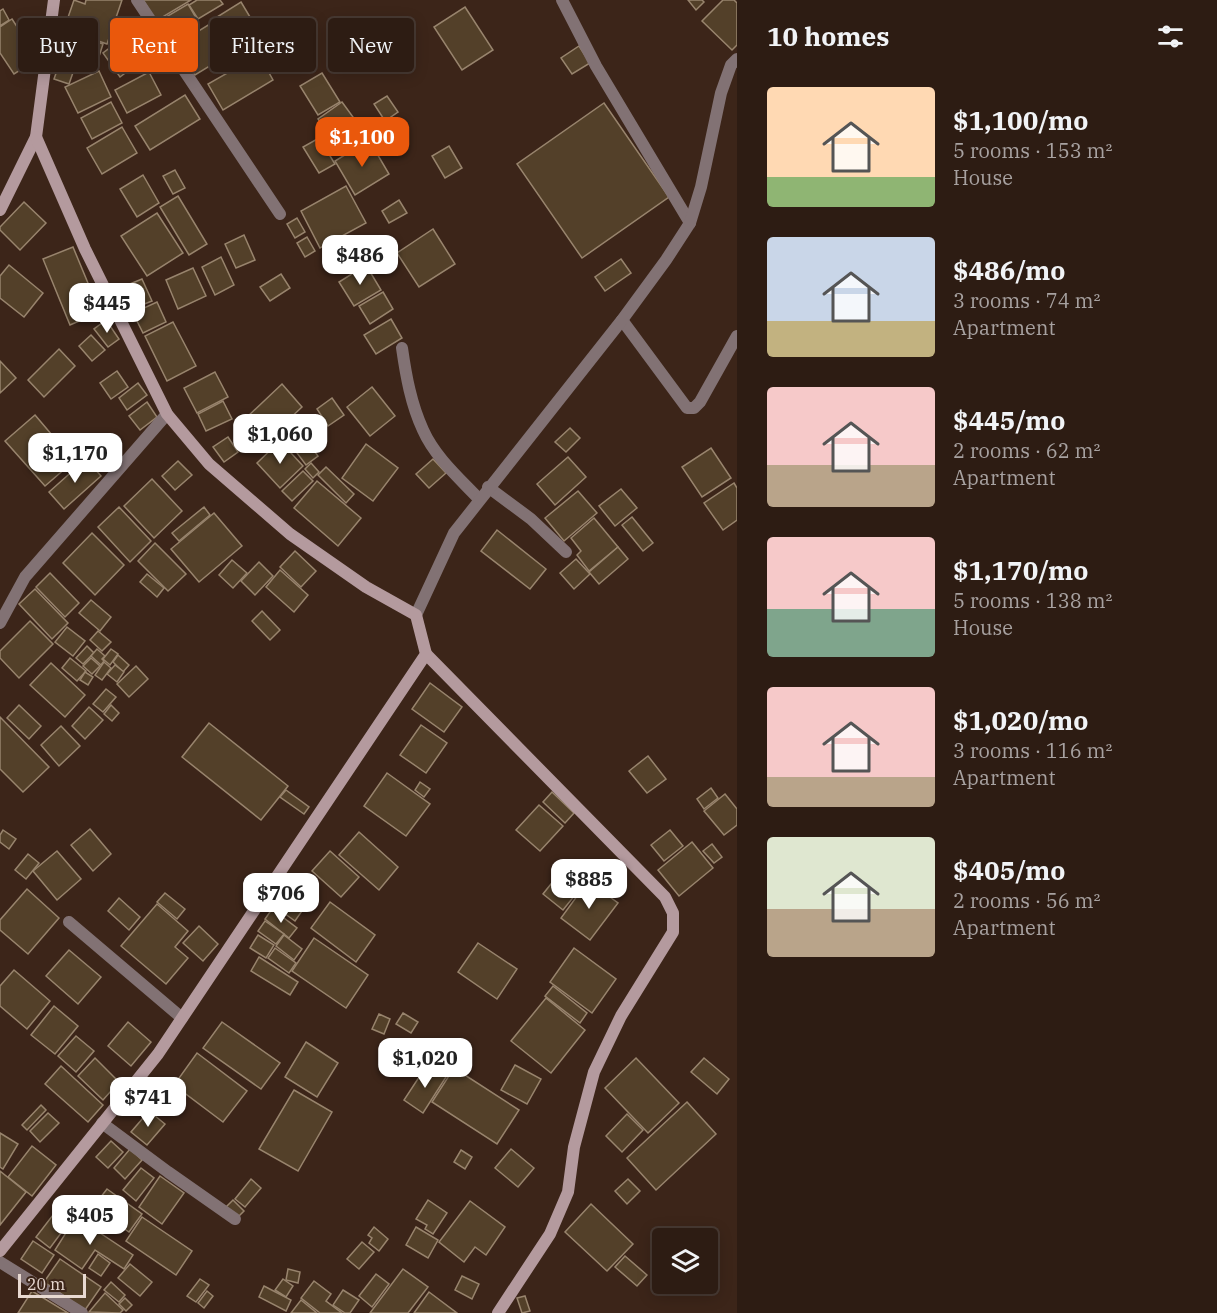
<!DOCTYPE html>
<html lang="en">
<head>
<meta charset="utf-8">
<style>
  :root { --surface:#2d1c13; --page:#392921; --text:#f1f3f6; --muted:#a7a1a0; --line:#483a33; --accent:#ea580c }
  body { margin:0; font-family:"IBM Plex Serif",serif; background:var(--page); color:var(--text); height:100vh; display:flex; flex-direction:column; font-size:22px; white-space:nowrap }
  * { box-sizing:border-box; margin:0 }
  p { font-size:20px; color:var(--muted) }
  .icon { flex:none; width:33px; height:33px; fill:none; stroke:currentColor; stroke-width:2; stroke-linecap:round; stroke-linejoin:round }
  .map { position:relative; flex:1; overflow:hidden }
  .drawer { display:flex; flex-direction:column; background:var(--surface); width:480px }
  .drawer>* { flex:none }
  .top-card { position:absolute; left:18px; top:18px; width:570px; height:54px; display:flex; gap:12px }
  .controls { position:absolute; left:652px; top:1228px; display:grid; gap:12px }
  .controls a { display:grid; place-items:center; width:66px; height:66px; border-radius:6px; background:var(--surface); box-shadow:0 3px 15px #0003,0 0 0 2px var(--line); font-size:30px }
  .scale { position:absolute; left:18px; bottom:15px; width:68px; box-sizing:border-box; padding-left:6px; border:3px solid #e8d9d1; border-top:0; font-size:16px; line-height:21px; white-space:nowrap; color:#e8d9d1; -webkit-text-stroke:4px #3c2519; paint-order:stroke }
  .price { position:absolute; translate:-50% -51px; padding:0 14px; border-radius:12px; background:#fff; color:#222; font-size:20px; line-height:39px; filter:drop-shadow(0 2px 3px #0008) }
  .price::after { content:''; position:absolute; left:50%; top:36px; width:18px; height:14px; margin-left:-9px; background:inherit; clip-path:polygon(0 0,100% 0,50% 100%) }
  .price.active { background:var(--accent); color:#fff }
  ul { padding:0; list-style:none }
  li { display:flex; align-items:center; gap:18px; height:150px; padding:0 30px }
  li span { display:grid; place-items:center; flex:none; width:168px; height:120px; border-radius:6px; color:#555 }
  li>.icon { margin-inline-start:auto }
  span .icon { width:72px; height:72px; fill:#fffc; stroke-width:1 }
  li b { font-size:26px }
  h2 { display:flex; justify-content:space-between; align-items:center; height:72px; padding:0 30px; font-size:26px }
  .chip { padding:0 21px; border-radius:6px; background:var(--surface); box-shadow:0 3px 15px #0003,0 0 0 2px var(--line); font-size:21px; line-height:54px }
  .chip.active { background:var(--accent); color:#fff }
  main { display:flex; flex:1; min-height:0 }
  .map>svg:first-child { display:block }
  .building { fill:#534029; stroke:#98846d; stroke-width:1.5 }
  .lines { fill:none; stroke-linecap:round; stroke-linejoin:round }
  .street { stroke:#827274; stroke-width:12 }
  .secondary { stroke:#b49a9e; stroke-width:12 }
</style>
</head>
<body>
<main>
<div class="map">
<svg width="737" height="1313" viewBox="0 0 737 1313">
  <rect width="100%" height="100%" fill="#3c2519"/>
  <g class="building">
    <path d="M74,0l11,4 1,-4h36l-15,44 -43,-15z"/>
    <path d="M143,0h48l-35,21z"/>
    <path d="M197,0h23l3,4 -25,15 -9,-14z"/>
    <path d="M688,0h14l2,2 -8,8z"/>
    <path d="M723,0h11l3,3v42l-5,5 -30,-29z"/>
    <path d="M241,2l18,30 -24,15 -18,-30z"/>
    <path d="M188,4l10,17 -22,13 -10,-17z"/>
    <path d="M465,7l28,43 -31,20 -28,-43z"/>
    <path d="M3,9l6,11 -9,6v-15z"/>
    <path d="M12,19l26,40 -24,15 -14,-21v-26z"/>
    <path d="M144,22l18,23 -42,32 -17,-24z"/>
    <path d="M213,22l18,31 -36,22 -19,-30z"/>
    <path d="M66,31l37,13 -7,22 -37,-13z"/>
    <path d="M579,46l11,17 -18,11 -11,-16z"/>
    <path d="M259,55l14,25 -50,30 -15,-26z"/>
    <path d="M61,59l15,5 -7,20 -15,-5z"/>
    <path d="M99,71l12,26 -33,16 -13,-26z"/>
    <path d="M149,72l12,23 -34,18 -12,-23z"/>
    <path d="M322,73l18,29 -22,13 -18,-29z"/>
    <path d="M185,95l15,24 -50,31 -15,-24z"/>
    <path d="M387,96l11,16 -13,9 -11,-17z"/>
    <path d="M111,102l11,21 -30,16 -11,-21z"/>
    <path d="M342,102l11,15 -25,17 -10,-15z"/>
    <path d="M604,103l65,94 -87,61 -65,-94z"/>
    <path d="M122,127l15,26 -35,21 -15,-26z"/>
    <path d="M319,138l16,26 -16,9 -16,-26z"/>
    <path d="M369,140l20,34 -34,21 -20,-34z"/>
    <path d="M449,146l13,22 -17,10 -13,-22z"/>
    <path d="M175,170l10,18 -12,6 -10,-18z"/>
    <path d="M143,175l16,28 -22,14 -17,-28z"/>
    <path d="M346,186l20,37 -46,25 -19,-37z"/>
    <path d="M178,196l29,48 -18,11 -29,-48z"/>
    <path d="M399,200l8,13 -18,10 -7,-12z"/>
    <path d="M24,202l22,21 -26,27 -20,-20v-3z"/>
    <path d="M157,213l26,40 -36,23 -26,-40z"/>
    <path d="M297,218l8,14 -10,6 -8,-14z"/>
    <path d="M433,229l22,35 -36,23 -22,-34z"/>
    <path d="M244,235l11,25 -19,8 -11,-24z"/>
    <path d="M307,237l8,14 -10,6 -8,-14z"/>
    <path d="M73,247l27,65 -30,13 -27,-66z"/>
    <path d="M221,257l13,28 -19,10 -13,-28z"/>
    <path d="M621,259l10,14 -26,18 -10,-14z"/>
    <path d="M9,265l34,28 -19,24 -24,-19v-22z"/>
    <path d="M366,265l15,25 -27,16 -15,-24z"/>
    <path d="M193,268l13,28 -28,13 -12,-29z"/>
    <path d="M281,274l9,14 -20,13 -10,-14z"/>
    <path d="M142,279l10,22 -18,7 -9,-22z"/>
    <path d="M383,292l10,17 -23,15 -11,-18z"/>
    <path d="M157,302l9,20 -23,11 -10,-20z"/>
    <path d="M391,319l11,19 -26,16 -12,-19z"/>
    <path d="M106,320l13,19 -11,8 -14,-18z"/>
    <path d="M173,322l23,44 -29,15 -22,-45z"/>
    <path d="M91,335l14,15 -13,11 -13,-15z"/>
    <path d="M59,349l16,17 -31,31 -16,-17z"/>
    <path d="M0,361l16,17 -16,15z"/>
    <path d="M117,371l11,16 -17,12 -11,-16z"/>
    <path d="M215,372l13,25 -31,16 -13,-25z"/>
    <path d="M138,383l9,12 -20,15 -8,-12z"/>
    <path d="M282,384l20,23 -35,33 -21,-22z"/>
    <path d="M372,387l23,29 -25,20 -23,-29z"/>
    <path d="M332,398l12,17 -16,11 -11,-17z"/>
    <path d="M223,401l9,18 -26,12 -8,-17z"/>
    <path d="M147,402l10,15 -17,13 -11,-14z"/>
    <path d="M35,415l39,46 -29,25 -40,-45z"/>
    <path d="M570,428l10,10 -14,14 -11,-10z"/>
    <path d="M228,437l10,15 -14,10 -11,-15z"/>
    <path d="M306,440l12,16 -12,9 -12,-16z"/>
    <path d="M280,441l23,25 -23,22 -23,-25z"/>
    <path d="M366,444l32,24 -25,33 -31,-23z"/>
    <path d="M711,448l20,30 -29,19 -20,-30z"/>
    <path d="M568,457l18,20 -31,28 -18,-21z"/>
    <path d="M86,459l15,17 -37,33 -15,-17z"/>
    <path d="M433,459l13,14 -17,15 -13,-14z"/>
    <path d="M178,461l14,14 -17,15 -13,-14z"/>
    <path d="M311,463l8,9 -6,6 -8,-9z"/>
    <path d="M326,467l28,27 -8,9 -28,-28z"/>
    <path d="M303,471l10,10 -21,20 -10,-10z"/>
    <path d="M152,479l30,32 -28,27 -30,-32z"/>
    <path d="M317,481l44,37 -23,28 -44,-38z"/>
    <path d="M734,483l3,5v32l-14,10 -19,-27z"/>
    <path d="M621,489l16,19 -22,18 -16,-20z"/>
    <path d="M578,491l19,22 -33,28 -19,-23z"/>
    <path d="M119,507l32,34 -21,21 -32,-35z"/>
    <path d="M204,507l6,8 -31,26 -7,-8z"/>
    <path d="M214,513l28,33 -43,36 -28,-33z"/>
    <path d="M632,517l21,26 -10,8 -21,-26z"/>
    <path d="M594,518l24,29 -29,24 -12,-16 4,-4 -10,-13z"/>
    <path d="M497,530l49,39 -16,20 -49,-38z"/>
    <path d="M92,533l32,32 -29,30 -32,-32z"/>
    <path d="M155,543l31,31 -18,17 -30,-30z"/>
    <path d="M618,547l10,12 -29,25 -10,-12z"/>
    <path d="M295,551l21,20 -15,16 -21,-20z"/>
    <path d="M576,559l14,15 -16,15 -14,-16z"/>
    <path d="M232,560l15,13 -14,15 -14,-13z"/>
    <path d="M259,562l14,14 -18,19 -14,-14z"/>
    <path d="M280,570l28,25 -14,17 -28,-25z"/>
    <path d="M50,573l29,30 -14,14 -29,-30z"/>
    <path d="M147,574l17,14 -7,9 -17,-15z"/>
    <path d="M35,589l33,34 -16,16 -33,-35z"/>
    <path d="M91,600l20,17 -11,14 -21,-18z"/>
    <path d="M262,611l18,19 -10,10 -18,-19z"/>
    <path d="M30,621l23,23 -34,34 -19,-20v-7z"/>
    <path d="M67,627l18,14 -12,15 -18,-14z"/>
    <path d="M98,631l13,11 -9,9 -12,-11z"/>
    <path d="M87,646l7,7 -11,11 -7,-6z"/>
    <path d="M97,649l8,7 -3,3 2,2 -3,4 -10,-9z"/>
    <path d="M111,649l7,5 -8,11 -7,-6z"/>
    <path d="M118,655l11,10 -6,7 -10,-10z"/>
    <path d="M70,658l16,13 -9,10 -15,-13z"/>
    <path d="M91,658l9,8 -8,8 -9,-8z"/>
    <path d="M104,662l7,6 -9,12 -7,-5z"/>
    <path d="M51,663l34,32 -20,22 -35,-32z"/>
    <path d="M115,665l9,7 -7,10 -10,-8z"/>
    <path d="M136,666l12,13 -19,18 -12,-13z"/>
    <path d="M85,672l8,5 -5,8 -8,-5z"/>
    <path d="M430,683l32,24 -18,25 -32,-23z"/>
    <path d="M106,689l10,8 -13,15 -10,-8z"/>
    <path d="M19,705l22,21 -12,13 -22,-21z"/>
    <path d="M111,705l8,8 -7,8 -8,-7z"/>
    <path d="M89,707l14,13 -18,19 -13,-13z"/>
    <path d="M0,717l49,50 -26,25 -23,-23z"/>
    <path d="M209,723l79,63 -27,34 -79,-63z"/>
    <path d="M421,725l26,18 -21,30 -26,-18z"/>
    <path d="M61,726l19,20 -21,20 -18,-21z"/>
    <path d="M648,756l18,23 -19,14 -18,-22z"/>
    <path d="M387,773l43,31 -24,32 -42,-30z"/>
    <path d="M420,782l10,7 -6,8 -9,-7z"/>
    <path d="M711,788l7,10 -14,11 -7,-10z"/>
    <path d="M286,790l23,17 -5,7 -24,-17z"/>
    <path d="M552,792l22,21 -9,10 -22,-21z"/>
    <path d="M725,794l12,15v16l-13,10 -20,-24z"/>
    <path d="M539,805l24,21 -23,25 -24,-21z"/>
    <path d="M90,829l21,25 -18,17 -22,-26z"/>
    <path d="M3,830l13,9 -7,10 -9,-7v-7z"/>
    <path d="M670,830l13,16 -19,15 -13,-16z"/>
    <path d="M359,832l39,35 -19,23 -40,-35z"/>
    <path d="M692,842l21,26 -34,28 -21,-26z"/>
    <path d="M712,844l10,13 -8,6 -11,-12z"/>
    <path d="M57,851l24,28 -24,21 -24,-29z"/>
    <path d="M330,851l29,26 -18,20 -29,-26z"/>
    <path d="M28,854l11,9 -13,16 -11,-9z"/>
    <path d="M599,861l11,8 -10,15 -12,-8z"/>
    <path d="M563,869l20,16 -20,25 -20,-16z"/>
    <path d="M588,881l30,22 -28,37 -29,-22z"/>
    <path d="M289,882l22,16 -16,23 -22,-16z"/>
    <path d="M27,889l32,29 -31,36 -28,-24v-10z"/>
    <path d="M165,893l20,16 -8,10 -20,-17z"/>
    <path d="M119,898l21,19 -11,13 -21,-19z"/>
    <path d="M330,902l45,33 -19,27 -45,-34z"/>
    <path d="M157,904l31,27 -13,16 13,11 -22,26 -45,-38z"/>
    <path d="M272,909l25,19 -8,10 -24,-19z"/>
    <path d="M265,921l19,13 -8,10 -18,-13z"/>
    <path d="M199,926l19,18 -15,17 -20,-18z"/>
    <path d="M258,935l16,10 -8,13 -16,-10z"/>
    <path d="M284,935l18,14 -8,11 -18,-14z"/>
    <path d="M314,938l54,37 -22,33 -54,-37z"/>
    <path d="M478,943l39,26 -20,30 -39,-27z"/>
    <path d="M275,948l21,15 -7,10 -21,-15z"/>
    <path d="M574,948l42,31 -24,34 -42,-31z"/>
    <path d="M69,950l32,27 -23,27 -32,-28z"/>
    <path d="M259,957l39,25 -8,13 -39,-24z"/>
    <path d="M14,970l36,31 -23,28 -27,-23v-20z"/>
    <path d="M553,986l34,27 -7,10 -35,-27z"/>
    <path d="M546,998l39,32 -34,43 -40,-32z"/>
    <path d="M54,1006l24,20 -23,28 -24,-19z"/>
    <path d="M403,1013l15,9 -7,11 -15,-9z"/>
    <path d="M379,1014l11,5 -6,15 -12,-5z"/>
    <path d="M128,1022l23,20 -20,24 -23,-20z"/>
    <path d="M222,1022l58,41 -19,26 -58,-41z"/>
    <path d="M76,1036l18,15 -18,21 -18,-16z"/>
    <path d="M306,1042l32,21 -21,34 -32,-20z"/>
    <path d="M197,1053l50,38 -24,31 -49,-37z"/>
    <path d="M95,1058l24,24 -16,18 -25,-24z"/>
    <path d="M636,1058l43,45 -31,30 -43,-45z"/>
    <path d="M704,1058l25,21 -12,15 -26,-22z"/>
    <path d="M427,1065l19,12 -23,36 -19,-13z"/>
    <path d="M515,1065l26,14 -14,25 -26,-14z"/>
    <path d="M61,1066l42,39 -15,17 -43,-38z"/>
    <path d="M454,1068l65,42 -22,34 -65,-42z"/>
    <path d="M294,1090l38,22 -34,59 -39,-22z"/>
    <path d="M687,1102l29,32 -60,56 -29,-32z"/>
    <path d="M41,1105l5,5 -19,20 -5,-5z"/>
    <path d="M149,1111l16,13 -18,21 -16,-13z"/>
    <path d="M48,1113l11,10 -19,19 -10,-11z"/>
    <path d="M627,1114l16,16 -21,22 -16,-16z"/>
    <path d="M0,1133l18,11 -15,25 -3,-2z"/>
    <path d="M111,1141l12,11 -15,16 -12,-11z"/>
    <path d="M32,1146l24,19 -24,31 -24,-19z"/>
    <path d="M130,1149l12,11 -17,19 -11,-11z"/>
    <path d="M511,1149l23,19 -16,19 -23,-19z"/>
    <path d="M461,1150l11,7 -7,12 -11,-7z"/>
    <path d="M141,1168l13,10 -18,23 -13,-11z"/>
    <path d="M0,1171l26,21 -26,33z"/>
    <path d="M160,1176l24,17 -22,31 -23,-17z"/>
    <path d="M251,1179l10,9 -16,19 -10,-8z"/>
    <path d="M628,1179l12,12 -13,13 -12,-13z"/>
    <path d="M107,1189l35,25 -13,18 -36,-25z"/>
    <path d="M233,1200l11,11 -7,7 -11,-11z"/>
    <path d="M428,1200l19,13 -14,21 -8,-5 2,-4 -11,-6z"/>
    <path d="M63,1201l12,10 -8,11 -13,-10z"/>
    <path d="M470,1201l35,26 -19,28 -11,-8 -11,15 -25,-20z"/>
    <path d="M591,1204l42,40 -26,27 -42,-39z"/>
    <path d="M53,1215l14,10 -17,23 -14,-11z"/>
    <path d="M76,1217l57,38 -9,14 -29,-19 -13,19 -27,-19z"/>
    <path d="M142,1217l50,34 -16,24 -50,-34z"/>
    <path d="M374,1227l14,12 -9,12 -10,-8 3,-5 -4,-3z"/>
    <path d="M416,1227l22,13 -10,18 -22,-13z"/>
    <path d="M33,1241l21,14 -12,18 -21,-14z"/>
    <path d="M362,1242l12,10 -15,17 -12,-10z"/>
    <path d="M98,1254l12,9 -9,13 -12,-8z"/>
    <path d="M625,1256l22,19 -10,11 -22,-19z"/>
    <path d="M60,1259l41,28 -16,23 -41,-28z"/>
    <path d="M130,1264l22,18 -12,14 -22,-18z"/>
    <path d="M288,1269l12,3 -2,11 -12,-3z"/>
    <path d="M403,1269l25,18 -20,26h-38z"/>
    <path d="M376,1274l13,10 -17,23 -13,-11z"/>
    <path d="M462,1276l17,8 -7,15 -17,-9z"/>
    <path d="M200,1279l9,6 -13,17 -9,-6z"/>
    <path d="M283,1279l10,7 -7,11 -11,-7z"/>
    <path d="M314,1281l17,13 -5,7 16,12h-22l-19,-15z"/>
    <path d="M111,1282l14,13 -6,7 -15,-12z"/>
    <path d="M264,1286l27,14 -5,11 -27,-14z"/>
    <path d="M343,1290l16,10 -9,13h-5l-12,-8z"/>
    <path d="M32,1291l36,22h-50z"/>
    <path d="M207,1291l6,5 -9,12 -6,-5z"/>
    <path d="M429,1292l28,21h-43z"/>
    <path d="M105,1293l18,17 -3,3 -31,-1z"/>
    <path d="M525,1296l5,15 -8,2 -5,-15z"/>
    <path d="M125,1298l7,7 -6,6 -7,-7z"/>
    <path d="M301,1300l16,13h-26z"/>
  </g>
  <g class="lines">
    <g class="street">
      <path d="M137,0l143,214"/>
      <path d="M562,0l34,66 94,157"/>
      <path d="M622,320l65,88h7l6,-6 37,-66"/>
      <path d="M402,348c4,28 9,56 21,82 12,27 36,48 56,69"/>
      <path d="M488,487l43,32 35,33"/>
      <path d="M416,615l38,-82 168,-213 44,-60 24,-37 11,-36 20,-94 10,-28 6,-6"/>
      <path d="M0,623l25,-46 142,-163"/>
      <path d="M69,922l113,96"/>
      <path d="M102,1123l66,49 67,47"/>
      <path d="M0,1262l82,51"/>
    </g>
    <g class="secondary">
      <path d="M0,210l36,-73 18,-137"/>
      <path d="M426,654l239,243 8,16v19l-52,84 -27,56 -20,75 -6,45 -18,42 -52,79"/>
      <path d="M0,1251l158,-197 268,-400 -10,-39 -50,-28 -76,-53 -81,-70 -42,-50 -82,-165 -49,-112"/>
    </g>
  </g>
</svg>
<div class="controls">
<a><svg class="icon" aria-label="layers" viewBox="0 0 24 24"><path d="M12 4l9 5-9 5-9-5zM3 14l9 5 9-5"/></svg></a>
</div>
<div class="scale">20 m</div>
<b class="price active" style="left:362px;top:168px">$1,100</b>
<b class="price" style="left:360px;top:286px">$486</b>
<b class="price" style="left:107px;top:334px">$445</b>
<b class="price" style="left:280px;top:465px">$1,060</b>
<b class="price" style="left:75px;top:484px">$1,170</b>
<b class="price" style="left:589px;top:910px">$885</b>
<b class="price" style="left:281px;top:924px">$706</b>
<b class="price" style="left:425px;top:1089px">$1,020</b>
<b class="price" style="left:148px;top:1128px">$741</b>
<b class="price" style="left:90px;top:1246px">$405</b>
<div class="top-card">
<a class="chip">Buy</a>
<a class="chip active">Rent</a>
<a class="chip">Filters</a>
<a class="chip">New</a>
</div>
</div>
<section class="drawer">
<h2>10 homes<svg class="icon" aria-label="filters" viewBox="0 0 24 24"><path d="M4 7h16M4 17h16"/><circle cx="9" cy="7" r="2"/><circle cx="15" cy="17" r="2"/></svg></h2>
<ul>
<li><span style="background:linear-gradient(#ffd9b3 75%,#8fb573 0)"><svg class="icon" aria-label="home" viewBox="0 0 24 24"><path d="M3 11l9-7 9 7M6 9v11h12V9"/></svg></span><div><b>$1,100/mo</b><p>5 rooms · 153 m²</p><p>House</p></div></li>
<li><span style="background:linear-gradient(#c9d6e8 70%,#c2b280 0)"><svg class="icon" aria-label="home" viewBox="0 0 24 24"><path d="M3 11l9-7 9 7M6 9v11h12V9"/></svg></span><div><b>$486/mo</b><p>3 rooms · 74 m²</p><p>Apartment</p></div></li>
<li><span style="background:linear-gradient(#f6c9c9 65%,#b9a48a 0)"><svg class="icon" aria-label="home" viewBox="0 0 24 24"><path d="M3 11l9-7 9 7M6 9v11h12V9"/></svg></span><div><b>$445/mo</b><p>2 rooms · 62 m²</p><p>Apartment</p></div></li>
<li><span style="background:linear-gradient(#f6c9c9 60%,#7fa58c 0)"><svg class="icon" aria-label="home" viewBox="0 0 24 24"><path d="M3 11l9-7 9 7M6 9v11h12V9"/></svg></span><div><b>$1,170/mo</b><p>5 rooms · 138 m²</p><p>House</p></div></li>
<li><span style="background:linear-gradient(#f6c9c9 75%,#b9a48a 0)"><svg class="icon" aria-label="home" viewBox="0 0 24 24"><path d="M3 11l9-7 9 7M6 9v11h12V9"/></svg></span><div><b>$1,020/mo</b><p>3 rooms · 116 m²</p><p>Apartment</p></div></li>
<li><span style="background:linear-gradient(#dfe7d0 60%,#b9a48a 0)"><svg class="icon" aria-label="home" viewBox="0 0 24 24"><path d="M3 11l9-7 9 7M6 9v11h12V9"/></svg></span><div><b>$405/mo</b><p>2 rooms · 56 m²</p><p>Apartment</p></div></li>
</ul>
</section>
</main>
</body>
</html>
